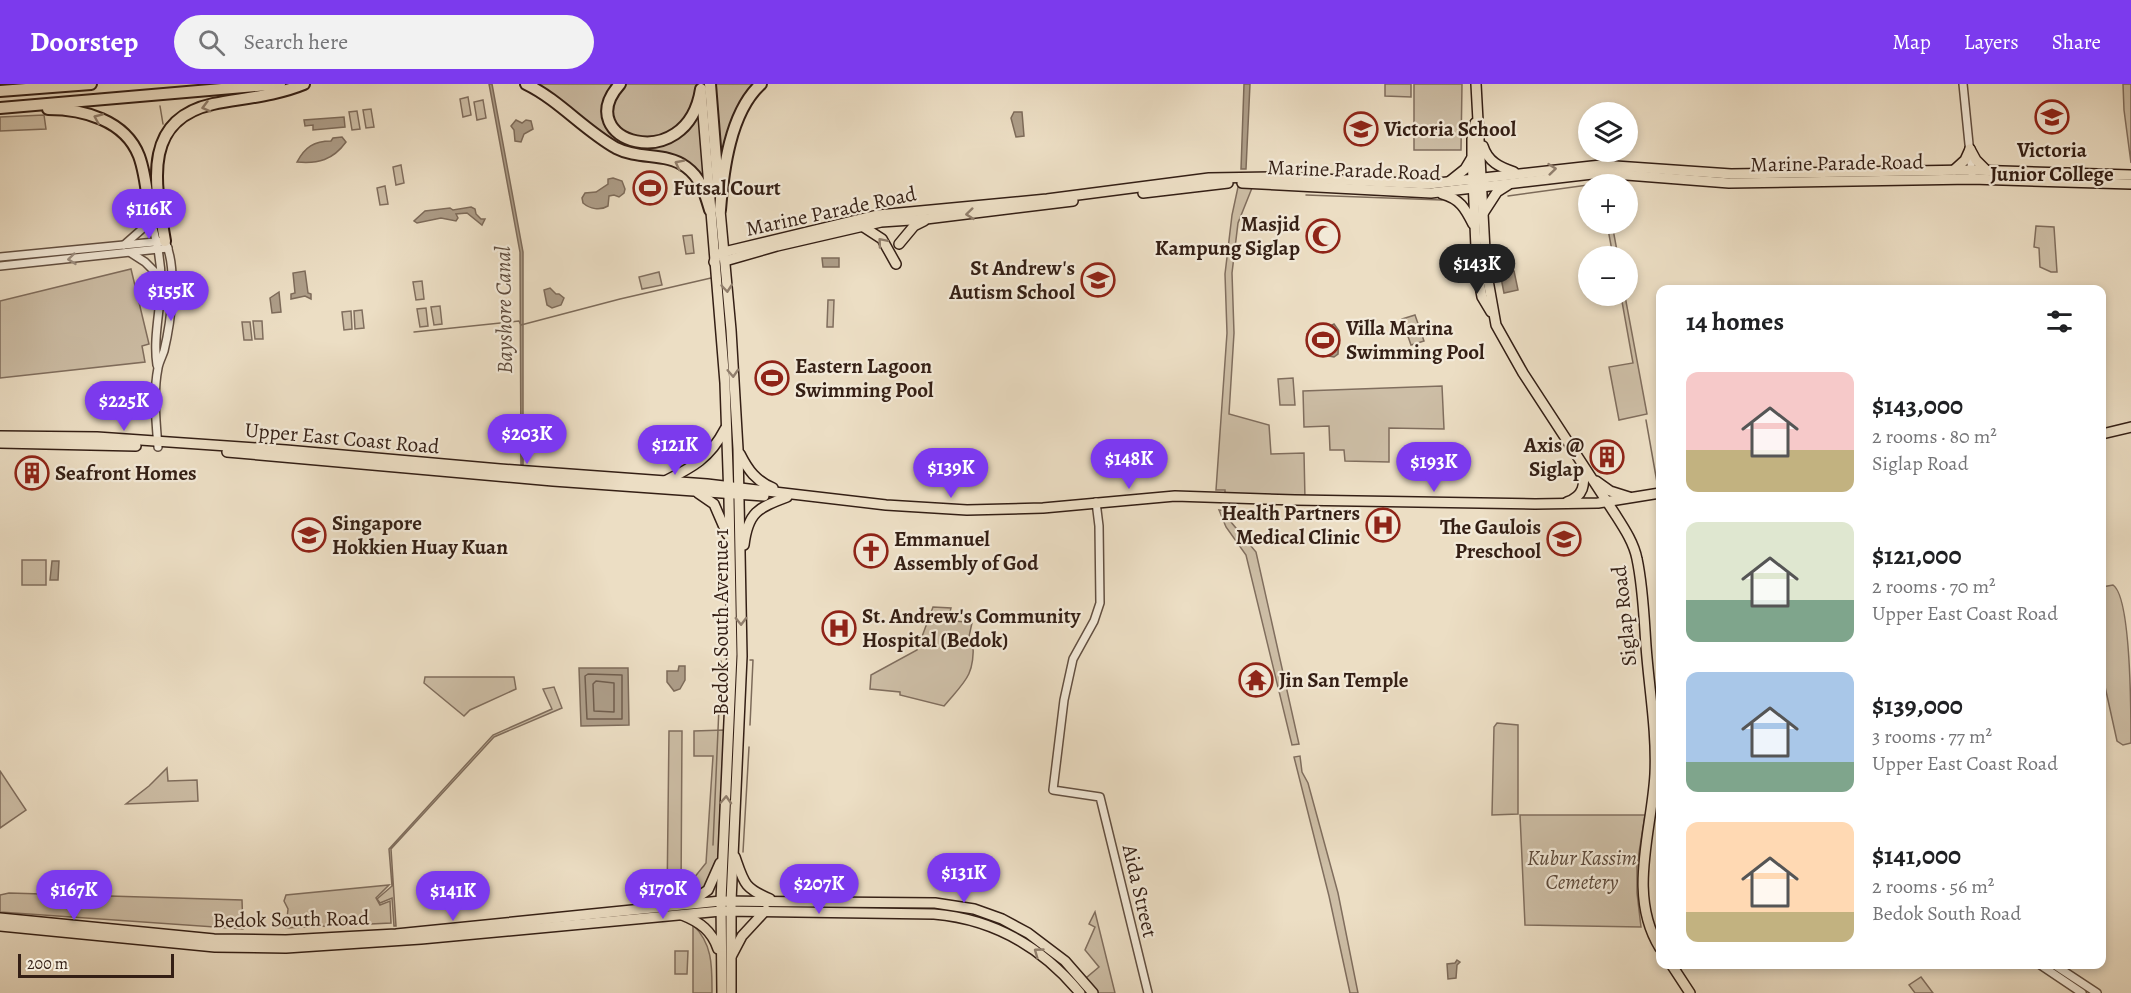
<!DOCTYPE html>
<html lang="en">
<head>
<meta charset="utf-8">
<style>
  :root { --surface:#fff; --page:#f2f2f2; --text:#202124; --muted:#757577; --accent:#7c3aed }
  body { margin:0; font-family:Alegreya,serif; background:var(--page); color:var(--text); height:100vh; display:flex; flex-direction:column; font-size:22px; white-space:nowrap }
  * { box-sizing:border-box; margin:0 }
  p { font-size:20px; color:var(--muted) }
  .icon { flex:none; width:33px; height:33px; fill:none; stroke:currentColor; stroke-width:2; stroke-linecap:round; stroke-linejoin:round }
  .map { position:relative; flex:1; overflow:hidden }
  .details { position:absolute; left:1656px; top:201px; width:450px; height:684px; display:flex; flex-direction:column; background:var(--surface); border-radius:12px; box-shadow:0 3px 9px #0003 }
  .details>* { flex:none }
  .fabs { position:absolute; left:1578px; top:18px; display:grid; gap:12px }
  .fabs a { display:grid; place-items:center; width:60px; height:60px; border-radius:50%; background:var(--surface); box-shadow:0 3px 9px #0003; font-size:30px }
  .scale { position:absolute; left:18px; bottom:15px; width:156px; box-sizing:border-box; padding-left:6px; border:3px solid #341f15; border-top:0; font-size:16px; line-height:21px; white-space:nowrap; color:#341f15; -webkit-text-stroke:4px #f3ead9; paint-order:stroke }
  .price { position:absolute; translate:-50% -51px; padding:0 14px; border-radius:21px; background:var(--accent); color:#fff; font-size:20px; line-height:39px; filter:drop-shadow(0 2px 3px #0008) }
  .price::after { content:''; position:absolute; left:50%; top:36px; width:18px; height:14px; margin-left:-9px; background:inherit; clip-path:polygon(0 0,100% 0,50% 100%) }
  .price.on { background:#222; color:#fff }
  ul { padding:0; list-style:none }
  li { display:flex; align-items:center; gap:18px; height:150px; padding:0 30px }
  li span { display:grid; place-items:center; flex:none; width:168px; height:120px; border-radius:12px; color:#555 }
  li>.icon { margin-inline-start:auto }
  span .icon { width:72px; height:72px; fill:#fffc; stroke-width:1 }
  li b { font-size:26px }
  h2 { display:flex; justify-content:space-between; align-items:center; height:72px; padding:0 30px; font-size:26px }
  header { display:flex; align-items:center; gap:36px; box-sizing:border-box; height:84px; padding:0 30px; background:var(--accent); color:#fff }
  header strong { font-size:28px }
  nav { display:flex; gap:33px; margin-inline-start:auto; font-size:21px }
  .search { width:420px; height:54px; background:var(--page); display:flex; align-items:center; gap:15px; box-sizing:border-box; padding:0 21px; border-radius:33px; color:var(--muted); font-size:22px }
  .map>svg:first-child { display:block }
  .green { fill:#cdbea6; stroke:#806e5e; stroke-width:1.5 }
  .water { fill:#ad9d88; stroke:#7d6b5a; stroke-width:1.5 }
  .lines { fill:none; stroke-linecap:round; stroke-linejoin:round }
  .shore { stroke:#705e4e; stroke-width:1.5 }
  .stream { stroke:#7d6b5a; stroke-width:1.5 }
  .minor-casing { stroke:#624f41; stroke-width:10 }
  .major-casing { stroke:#341f15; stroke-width:12 }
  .highway-casing { stroke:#341f15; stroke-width:14 }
  .minor { stroke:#f3ead9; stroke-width:7 }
  .major { stroke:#ecdec4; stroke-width:9 }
  .highway { stroke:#ecdec4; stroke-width:10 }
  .oneway { stroke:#907e6c }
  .oneway2 { stroke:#9d8f81 }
  .labels { text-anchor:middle; stroke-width:4.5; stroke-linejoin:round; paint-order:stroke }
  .poi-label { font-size:21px; font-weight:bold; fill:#341f15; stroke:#f3ead9; text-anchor:start }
  .street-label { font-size:21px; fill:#341f15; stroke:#f3ead9 }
  .park-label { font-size:21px; font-style:italic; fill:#5a4739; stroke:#f3ead9 }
  .water-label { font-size:22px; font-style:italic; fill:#5e4b3d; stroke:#f3ead9 }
</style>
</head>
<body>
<header>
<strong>Doorstep</strong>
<div class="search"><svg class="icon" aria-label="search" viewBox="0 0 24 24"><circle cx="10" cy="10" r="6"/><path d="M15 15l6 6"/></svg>Search here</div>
<nav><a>Map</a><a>Layers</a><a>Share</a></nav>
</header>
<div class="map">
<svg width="2131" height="909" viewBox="0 0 2131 909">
  <rect width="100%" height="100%" fill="#ecdec4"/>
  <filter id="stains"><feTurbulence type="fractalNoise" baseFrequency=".00333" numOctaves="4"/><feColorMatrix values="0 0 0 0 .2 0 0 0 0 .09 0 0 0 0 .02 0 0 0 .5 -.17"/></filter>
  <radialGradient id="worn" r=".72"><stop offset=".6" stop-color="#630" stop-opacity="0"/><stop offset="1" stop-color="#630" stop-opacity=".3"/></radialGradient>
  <g class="green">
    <path d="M526,0h175l9,125 -24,-42 -50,-11z"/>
    <path d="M710,0h51l-15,18 -24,86z"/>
    <path d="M1385,0h26v13l-26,-1z"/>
    <path d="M1414,0h48l-1,66h-47z"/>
    <path d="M2123,0h8v79l-7,-53z"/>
    <path d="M468,13l3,18 -8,2 -3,-18z"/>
    <path d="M483,16l3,18 -9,2 -3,-18z"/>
    <path d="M371,25l3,18 -8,1 -3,-18z"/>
    <path d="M357,27l3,18 -8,1 -3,-18z"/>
    <path d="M44,31l2,14 -46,2v-14z"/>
    <path d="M401,81l3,18 -8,2 -3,-18z"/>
    <path d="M638,96l26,1 -1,15 -26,-1z"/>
    <path d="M385,102l3,18 -8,1 -3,-17z"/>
    <path d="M1238,103l14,1 -14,35 -6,50 2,60 -5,81 40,11 2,29 33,-1 1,47 -80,-2v-8h-9l11,-157 -2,-59 7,-59z"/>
    <path d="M1607,140h5l6,32h-5z"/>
    <path d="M2036,142l18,1 3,45h-6l-11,-5 -1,-19 -5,-1z"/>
    <path d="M692,151l2,18 -8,1 -3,-18z"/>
    <path d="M131,185l18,75 -7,2 3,16 -145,16v-77z"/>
    <path d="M659,188l3,13 -20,4 -3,-12z"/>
    <path d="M422,197l2,18 -8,1 -3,-18z"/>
    <path d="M1621,212h4l22,118 -28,6 -10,-53 24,-4z"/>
    <path d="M828,216h6l-1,27h-6z"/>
    <path d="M440,222l2,18 -8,1 -3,-18z"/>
    <path d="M426,224l2,18 -8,1 -3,-18z"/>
    <path d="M362,226l2,18 -9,1 -1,-18z"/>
    <path d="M351,227l1,18 -8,1 -2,-18z"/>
    <path d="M1415,231l9,26 -13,4 -9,-26z"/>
    <path d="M253,237h9l1,18h-8z"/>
    <path d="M242,238h8l2,18h-8z"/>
    <path d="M1293,294l2,27h-15l-2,-26z"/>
    <path d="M1442,302l2,43 -55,-1v34l-44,-1 -1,-11h-14l-1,-24 -25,1 -1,-36z"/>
    <path d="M1219,426l8,1 4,11 25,30 43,192 -7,1 -46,-190 -20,-28z"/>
    <rect x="22" y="476" width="24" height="25"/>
    <path d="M2113,501c18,12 18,131 18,158l-8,2 -6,-4 -15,-68v-86z"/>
    <path d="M933,523l18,1 -3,12 24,3 -4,18 5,2c2,33 -9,39 -29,63l-44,-11v-3l-30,-3 1,-14 46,-25z"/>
    <path d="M425,593h89l2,12 -46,21 -6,6 -40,-33z"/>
    <path d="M554,603l8,21 -68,29 -103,112 5,77h-2l-2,-28 -12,5 -3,-4 15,-13 -3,-37 104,-114 59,-26 -9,-20z"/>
    <path d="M1497,639l21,2v89l-26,1 2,-88z"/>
    <path d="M724,646l-6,129 -13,28 -5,5 -13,7 -20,2 2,-170h13l-1,163 25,-31 7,-107h-19v-25z"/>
    <path d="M1300,672l2,16 6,11 30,110 20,100h-8l-21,-97 -35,-139z"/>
    <path d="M167,684l1,13 29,-1 1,21 -72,3 23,-18z"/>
    <path d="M0,687l26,39 -26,18z"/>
    <path d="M1520,731h125l-8,50v28l4,34 -116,-2z"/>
    <path d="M389,801l-13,13 4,7 10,-4 1,22 -105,5 2,-19 -4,-8 2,-6z"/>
    <path d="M9,809l233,7 1,29 -243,-17v-17z"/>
    <path d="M1095,828l20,81h-19l-10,-15 13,-11 -14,-17 10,-23 -6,-3z"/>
    <path d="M693,841c20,19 19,42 19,68h-19z"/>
    <path d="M675,867h13l-1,23h-12z"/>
    <path d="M1921,893l12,16h-18l-6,-8z"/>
  </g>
  <g class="water">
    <path d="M489,0h3l31,168v213h-2l-1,-213z"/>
    <path d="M1244,0h6l-4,85h-5z"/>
    <path d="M1014,28h8l2,24 -8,1 -5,-19z"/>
    <path d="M344,33l1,10 -32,3v-5l-8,1 -1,-6z"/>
    <path d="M516,36l6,3 4,-3 5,1 2,8 -9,5 -3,8 -6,-1 -1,-11 -3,-4z"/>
    <path d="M342,53l4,5c-13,18 -28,22 -49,20 8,-15 17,-21 34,-21l2,-3z"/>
    <path d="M613,94l9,3 3,8 -1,4 -5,4 -5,-2 -5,1 -1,10c-8,5 -18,3 -25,-3l-1,-5 3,-5 11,-1 12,-8v-5z"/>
    <path d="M471,123l4,2 1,5 5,5h4l-3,6 -15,-12 -11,1 2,4 -2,3 -15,-3 -24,5 -3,-2 11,-10 25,-3 3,2z"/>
    <path d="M822,174h17v9h-16z"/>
    <path d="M305,187l3,22 3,1v5l-6,-3 -14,3v-5l4,-1 -2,-20z"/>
    <path d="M1514,187l4,19 -14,3 -3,-15 3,-1 1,-5z"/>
    <path d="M550,204l6,6h3l5,4 -3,7 -9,3 -5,-3 -3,-15z"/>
    <path d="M279,208l2,20 -9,1 -2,-15z"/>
    <path d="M1334,240l5,7 -1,23 -4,3 -5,-1 -3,-10h-19v-12l19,1 2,-8z"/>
    <path d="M769,283l9,13 -8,7 -4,1 -3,-4 3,-7 -2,-7z"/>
    <path d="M52,477h7l-1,19h-8z"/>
    <path d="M679,582h6v14l-5,9 -6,2 -7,-9v-11h11z"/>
    <path d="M579,584h49l1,57 -48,1z"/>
    <path d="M1457,876l3,2 -3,3 -1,13 -8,1 -1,-15 8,-1z"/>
  </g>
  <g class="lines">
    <g class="shore">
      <path d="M588,590l34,1v44h-35l-2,-43z"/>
      <path d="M596,597l18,2v29l-20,-1 -1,-27z"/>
    </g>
    <g class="stream">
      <path d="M160,22l3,18"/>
      <path d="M1593,100h2"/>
      <path d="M1306,111l136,5"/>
      <path d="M1508,112l80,-11"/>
      <path d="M414,248l105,-11 2,4 99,-26 91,-21"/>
      <path d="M1646,336l12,68"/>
      <path d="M750,641l3,-65h-3"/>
      <path d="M713,761l8,-184"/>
      <path d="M743,768l6,-105"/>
    </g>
    <g class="minor-casing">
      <g id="minor">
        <path d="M1963,0l9,90"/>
        <path d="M150,132c6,23 12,46 11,70 -1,26 -8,53 -4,79"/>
        <path d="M124,161l17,-15 9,-13"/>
        <path d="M131,169l14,9 16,16"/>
        <path d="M0,173l165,-16c13,28 6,81 -1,110 -2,6 -5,11 -6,17 -5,25 -2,54 0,79"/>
        <path d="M0,182l168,-18"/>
        <path d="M1096,418l3,24 1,77 -6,18 -21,38 -9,41 -11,90 47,7 48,196"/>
        <path d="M2039,880l43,29"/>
        <path d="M2053,880l44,29"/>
      </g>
    </g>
    <g class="major-casing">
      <g id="major">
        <path d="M1476,0l10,185 10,56 27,48 92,141c9,14 19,29 22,45 6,28 7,58 9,87 3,42 11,85 9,128 -3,57 -28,121 5,174"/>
        <path d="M701,5l24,294 4,116 3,155 -11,247 1,92"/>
        <path d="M1475,39l-3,16v18l5,113 5,27 9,15"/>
        <path d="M1483,62c5,16 17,21 31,26"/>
        <path d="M1970,65l6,11 10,10"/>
        <path d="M1954,86l11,-10 5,-11"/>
        <path d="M1450,97l15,-12 6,-10"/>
        <path d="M1242,99l189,10 170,-20 128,10 243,-4 159,5"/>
        <path d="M1143,109l85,-10"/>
        <path d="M1442,110c18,5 23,14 31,30"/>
        <path d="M720,126l11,120 7,119 4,207 -11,245v92"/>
        <path d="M1484,128l13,-20 11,-7"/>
        <path d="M862,142l20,13 14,25"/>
        <path d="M899,160l15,-18 10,-5"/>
        <path d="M725,177l52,-15 104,-24 45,-3 147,-18"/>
        <path d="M714,178l3,-7 7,-3 154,-37 169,-16 162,-21 69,-1 151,7 172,-19 130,9 240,-4 160,5"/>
        <path d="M2102,350l29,-7"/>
        <path d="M0,352l97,1 189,13 214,19 207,15 179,21 81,5 76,-2 132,-12 120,4 240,4 63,-1 62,-10"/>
        <path d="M0,359l136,3"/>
        <path d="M227,368l326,29 211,15"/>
        <path d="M740,370c8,16 16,27 33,34"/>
        <path d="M665,397c28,-14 45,-23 60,-52"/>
        <path d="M1596,397l14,10 19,6"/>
        <path d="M698,409l16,11 13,30"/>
        <path d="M1567,418c17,-6 18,-17 16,-34"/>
        <path d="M744,461c4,-33 14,-37 43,-48"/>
        <path d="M735,773c9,26 9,31 35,42"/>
        <path d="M692,817l16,-11 12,-27"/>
        <path d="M682,831c18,7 30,16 36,34"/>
        <path d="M0,834l214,21 72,1 110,-6 325,-33 214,2 39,6 28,10 26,14 37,28 28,32"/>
        <path d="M0,842l215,21 71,1 135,-9 300,-28 213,3c59,5 108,33 146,79"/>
        <path d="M732,871l10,-19 24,-26"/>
        <path d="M1671,880l19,29"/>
      </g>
    </g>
    <g class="highway-casing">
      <g id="highway">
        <path d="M526,0c33,16 58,46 90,64 23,12 50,4 70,19 15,11 19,26 24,43"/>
        <path d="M620,0c-51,57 67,94 81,5"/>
        <path d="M710,0l8,101"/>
        <path d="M0,7l91,-7"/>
        <path d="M0,24l280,-24"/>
        <path d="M48,25c35,0 77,11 91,47 7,19 8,40 11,60"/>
        <path d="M720,126c3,-39 10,-98 41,-126"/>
        <path d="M165,157c-9,-54 -25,-121 48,-137 30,-6 62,-8 91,-20"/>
      </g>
    </g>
    <use href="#minor" class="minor"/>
    <use href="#major" class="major"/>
    <use href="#highway" class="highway"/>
  </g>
  <defs><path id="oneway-chevron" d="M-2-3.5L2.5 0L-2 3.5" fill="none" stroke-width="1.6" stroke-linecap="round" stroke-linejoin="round" transform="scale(1.5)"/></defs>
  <g class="oneway">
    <use href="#oneway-chevron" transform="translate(206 23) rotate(165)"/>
    <use href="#oneway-chevron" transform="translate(98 34) rotate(-157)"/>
    <use href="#oneway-chevron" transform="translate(679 80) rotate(-153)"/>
    <use href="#oneway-chevron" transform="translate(1552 85) rotate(-6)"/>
    <use href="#oneway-chevron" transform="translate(970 130) rotate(174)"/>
    <use href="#oneway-chevron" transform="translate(882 158) rotate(-130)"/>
    <use href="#oneway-chevron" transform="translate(727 204) rotate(85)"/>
    <use href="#oneway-chevron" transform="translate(733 289) rotate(87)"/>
    <use href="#oneway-chevron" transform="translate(741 537) rotate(89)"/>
    <use href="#oneway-chevron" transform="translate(726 716) rotate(-87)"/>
    <use href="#oneway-chevron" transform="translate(1038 868) rotate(-144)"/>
  </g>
  <use class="oneway2" href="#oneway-chevron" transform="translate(72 175) rotate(174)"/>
  <defs>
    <g id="university-ring" transform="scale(1.725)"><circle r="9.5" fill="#f3ead9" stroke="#8f2418" stroke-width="1.5"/><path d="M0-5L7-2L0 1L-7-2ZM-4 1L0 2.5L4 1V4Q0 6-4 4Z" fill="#8f2418"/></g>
    <g id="stadium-ring" transform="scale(1.725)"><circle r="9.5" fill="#f3ead9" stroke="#8f2418" stroke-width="1.5"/><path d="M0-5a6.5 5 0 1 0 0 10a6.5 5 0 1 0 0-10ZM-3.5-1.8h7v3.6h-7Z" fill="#8f2418"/></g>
    <g id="mosque-ring" transform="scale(1.725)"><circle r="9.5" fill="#f3ead9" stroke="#8f2418" stroke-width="1.5"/><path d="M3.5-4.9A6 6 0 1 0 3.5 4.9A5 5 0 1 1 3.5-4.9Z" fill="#8f2418"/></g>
    <g id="school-ring" transform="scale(1.725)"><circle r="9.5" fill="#f3ead9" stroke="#8f2418" stroke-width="1.5"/><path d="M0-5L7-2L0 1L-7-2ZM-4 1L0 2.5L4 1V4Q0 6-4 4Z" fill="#8f2418"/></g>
    <g id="building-ring" transform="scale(1.725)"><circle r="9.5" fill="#f3ead9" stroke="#8f2418" stroke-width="1.5"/><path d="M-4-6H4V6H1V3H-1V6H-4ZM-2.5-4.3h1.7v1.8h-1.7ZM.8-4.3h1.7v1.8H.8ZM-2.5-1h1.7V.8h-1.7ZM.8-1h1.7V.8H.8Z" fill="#8f2418"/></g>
    <g id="hospital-ring" transform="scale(1.725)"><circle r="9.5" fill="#f3ead9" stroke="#8f2418" stroke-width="1.5"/><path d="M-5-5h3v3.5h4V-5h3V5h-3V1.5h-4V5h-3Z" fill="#8f2418"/></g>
    <g id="church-ring" transform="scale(1.725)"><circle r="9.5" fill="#f3ead9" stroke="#8f2418" stroke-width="1.5"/><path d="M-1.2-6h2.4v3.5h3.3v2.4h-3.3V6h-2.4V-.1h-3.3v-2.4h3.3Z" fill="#8f2418"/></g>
    <g id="temple-ring" transform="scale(1.725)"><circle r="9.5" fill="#f3ead9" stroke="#8f2418" stroke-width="1.5"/><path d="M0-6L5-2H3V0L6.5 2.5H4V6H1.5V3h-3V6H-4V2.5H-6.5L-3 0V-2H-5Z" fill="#8f2418"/></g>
  </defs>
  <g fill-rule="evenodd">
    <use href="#university-ring" x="2052" y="33"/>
    <use href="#university-ring" x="1361" y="45"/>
    <use href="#stadium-ring" x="650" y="104"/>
    <use href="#mosque-ring" x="1323" y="152"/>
    <use href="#school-ring" x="1098" y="196"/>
    <use href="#stadium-ring" x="1323" y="256"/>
    <use href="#stadium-ring" x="772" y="294"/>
    <use href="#building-ring" x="1607" y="373"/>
    <use href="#building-ring" x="32" y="389"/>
    <use href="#hospital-ring" x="1383" y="441"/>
    <use href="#school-ring" x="309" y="451"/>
    <use href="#school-ring" x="1564" y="455"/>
    <use href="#church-ring" x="871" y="467"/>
    <use href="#hospital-ring" x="839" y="544"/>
    <use href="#temple-ring" x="1256" y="596"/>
  </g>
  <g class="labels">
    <g class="poi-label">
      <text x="1384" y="52">Victoria School</text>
      <text x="2052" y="73" text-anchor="middle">Victoria<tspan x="2052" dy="24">Junior College</tspan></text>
      <text x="673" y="111">Futsal Court</text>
      <text x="1300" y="147" text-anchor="end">Masjid<tspan x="1300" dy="24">Kampung Siglap</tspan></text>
      <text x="1075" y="191" text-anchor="end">St Andrew's<tspan x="1075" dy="24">Autism School</tspan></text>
      <text x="1346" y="251">Villa Marina<tspan x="1346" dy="24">Swimming Pool</tspan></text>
      <text x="795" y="289">Eastern Lagoon<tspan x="795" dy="24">Swimming Pool</tspan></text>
      <text x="1584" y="368" text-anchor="end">Axis @<tspan x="1584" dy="24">Siglap</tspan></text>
      <text x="55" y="396">Seafront Homes</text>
      <text x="1360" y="436" text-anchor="end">Health Partners<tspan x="1360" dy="24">Medical Clinic</tspan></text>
      <text x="332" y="446">Singapore<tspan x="332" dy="24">Hokkien Huay Kuan</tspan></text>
      <text x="1541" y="450" text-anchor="end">The Gaulois<tspan x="1541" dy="24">Preschool</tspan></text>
      <text x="894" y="462">Emmanuel<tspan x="894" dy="24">Assembly of God</tspan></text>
      <text x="862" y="539">St. Andrew's Community<tspan x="862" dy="24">Hospital (Bedok)</tspan></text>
      <text x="1279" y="603">Jin San Temple</text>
    </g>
    <g class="street-label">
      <text transform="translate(1837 79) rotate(-1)" y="7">Marine Parade Road</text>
      <text transform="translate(1354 86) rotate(2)" y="7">Marine Parade Road</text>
      <text transform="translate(831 127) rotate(-12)" y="7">Marine Parade Road</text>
      <text transform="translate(342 354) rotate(5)" y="7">Upper East Coast Road</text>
      <text transform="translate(1624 532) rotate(-96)" y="7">Siglap Road</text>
      <text transform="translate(721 538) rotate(-90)" y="7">Bedok South Avenue 1</text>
      <text transform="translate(1140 807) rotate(77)" y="7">Aida Street</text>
      <text transform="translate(291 835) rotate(-1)" y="7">Bedok South Road</text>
    </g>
    <g class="park-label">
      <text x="1582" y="781">Kubur Kassim<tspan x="1582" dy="24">Cemetery</tspan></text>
    </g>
    <g class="water-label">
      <text transform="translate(503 226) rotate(-91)" y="8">Bayshore Canal</text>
    </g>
  </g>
  <rect width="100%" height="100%" filter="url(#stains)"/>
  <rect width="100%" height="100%" fill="url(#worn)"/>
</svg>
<div class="fabs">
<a><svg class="icon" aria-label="layers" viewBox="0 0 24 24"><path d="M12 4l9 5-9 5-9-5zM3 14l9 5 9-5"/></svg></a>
<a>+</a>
<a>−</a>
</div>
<div class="scale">200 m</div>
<b class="price" style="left:149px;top:156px">$116K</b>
<b class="price on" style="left:1477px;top:211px">$143K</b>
<b class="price" style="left:171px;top:238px">$155K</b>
<b class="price" style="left:124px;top:348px">$225K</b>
<b class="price" style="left:527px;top:381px">$203K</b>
<b class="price" style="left:675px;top:392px">$121K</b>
<b class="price" style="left:1129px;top:406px">$148K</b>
<b class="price" style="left:1434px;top:409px">$193K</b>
<b class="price" style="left:951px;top:415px">$139K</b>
<b class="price" style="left:964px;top:820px">$131K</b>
<b class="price" style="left:819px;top:831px">$207K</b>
<b class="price" style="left:663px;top:836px">$170K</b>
<b class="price" style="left:74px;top:837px">$167K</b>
<b class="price" style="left:453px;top:838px">$141K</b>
<section class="details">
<h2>14 homes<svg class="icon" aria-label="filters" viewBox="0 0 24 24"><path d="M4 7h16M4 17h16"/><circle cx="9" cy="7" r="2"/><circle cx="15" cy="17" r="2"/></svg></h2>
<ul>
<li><span style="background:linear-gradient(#f6c9c9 65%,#c2b280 0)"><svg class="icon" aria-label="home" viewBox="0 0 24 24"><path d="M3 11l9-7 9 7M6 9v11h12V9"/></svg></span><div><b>$143,000</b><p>2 rooms · 80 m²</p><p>Siglap Road</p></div></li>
<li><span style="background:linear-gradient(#dfe7d0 65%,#7fa58c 0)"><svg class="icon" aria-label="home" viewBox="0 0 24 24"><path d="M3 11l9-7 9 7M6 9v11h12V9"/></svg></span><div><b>$121,000</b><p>2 rooms · 70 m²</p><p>Upper East Coast Road</p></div></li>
<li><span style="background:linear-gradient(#a9c7e8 75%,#7fa58c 0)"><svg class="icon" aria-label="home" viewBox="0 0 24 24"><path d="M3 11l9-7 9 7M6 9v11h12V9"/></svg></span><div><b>$139,000</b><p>3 rooms · 77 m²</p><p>Upper East Coast Road</p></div></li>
<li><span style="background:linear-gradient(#ffd9b3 75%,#c2b280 0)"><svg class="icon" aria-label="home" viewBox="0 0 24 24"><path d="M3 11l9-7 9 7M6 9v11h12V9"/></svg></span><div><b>$141,000</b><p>2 rooms · 56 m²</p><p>Bedok South Road</p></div></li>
</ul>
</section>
</div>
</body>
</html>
